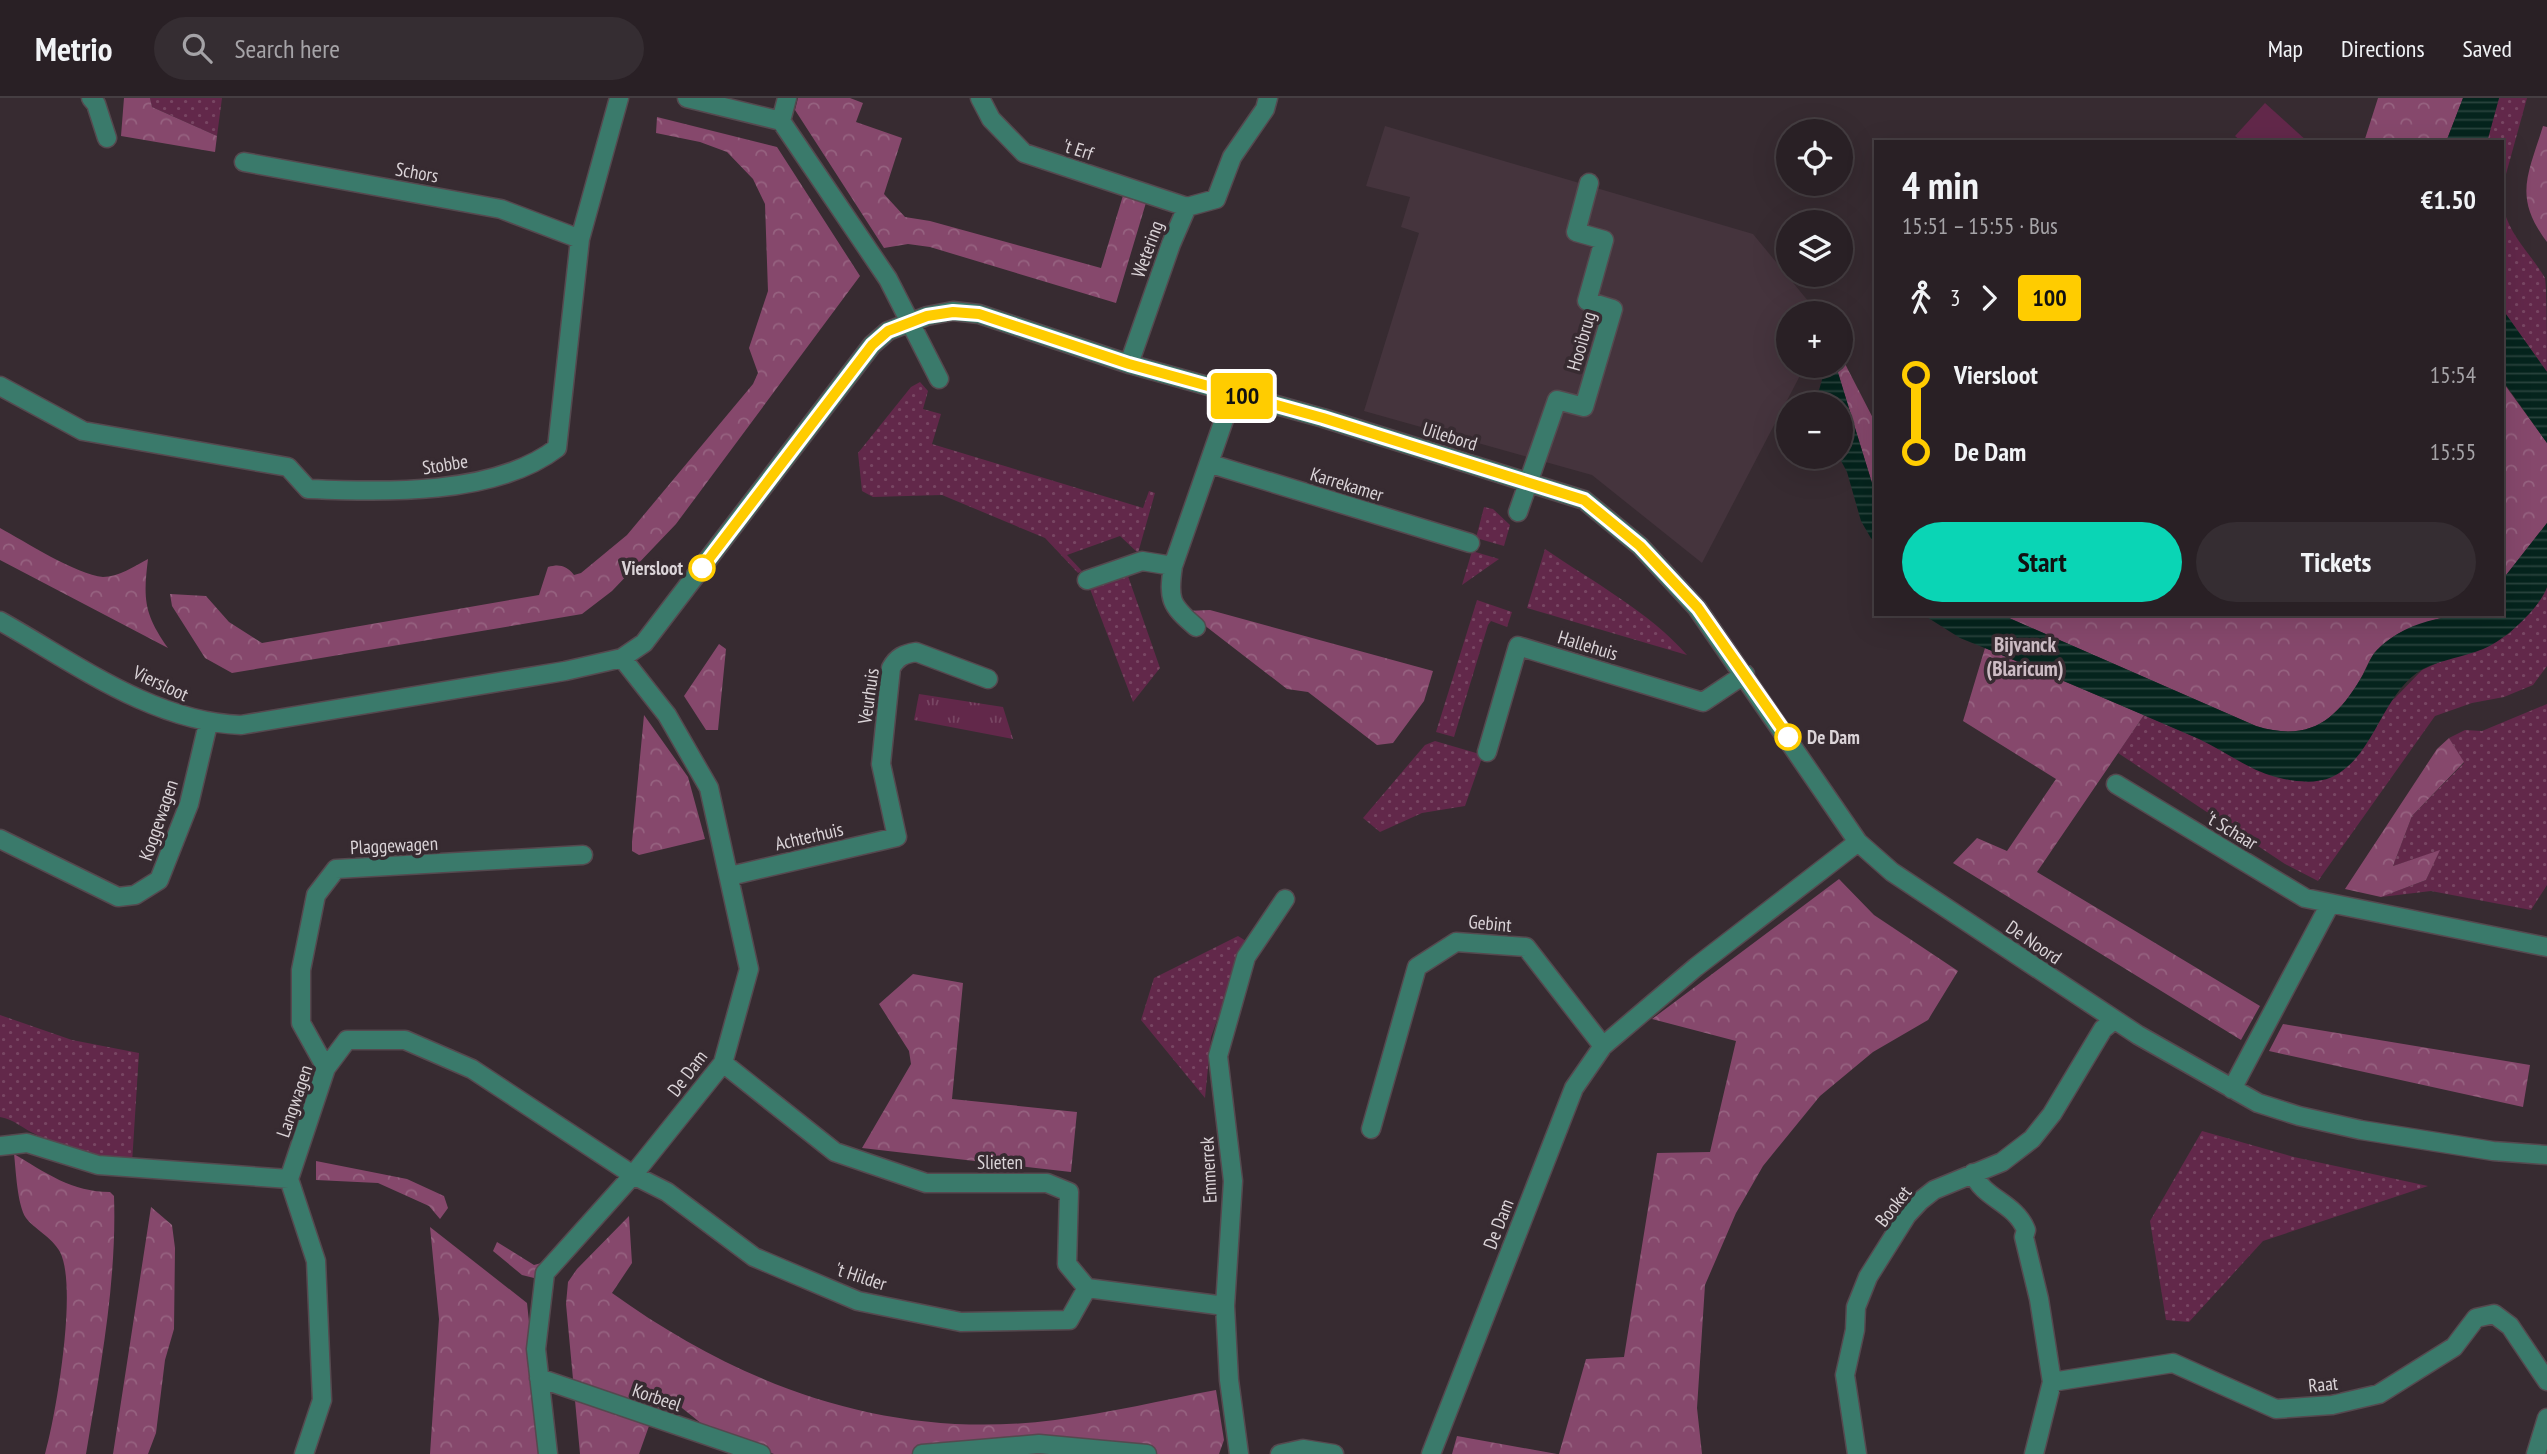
<!DOCTYPE html>
<meta charset="utf-8">
<style>
:root{--surface:#292025;--page:#352d32;--text:#f1f3f6;--muted:#a5a3a7;--line:#453e42;--accent:#0ad5b5}
body{margin:0;font-family:"PT Sans Narrow",sans-serif;background:var(--page);color:var(--text);height:100vh;display:flex;flex-direction:column;font-size:26px;white-space:nowrap}
*{box-sizing:border-box;margin:0}
p{font-size:23px;color:var(--muted)}
.icon{flex:none;width:38px;height:38px;fill:none;stroke:currentColor;stroke-width:2;stroke-linecap:round;stroke-linejoin:round}
.map{position:relative;flex:1;overflow:hidden}
.sheet{position:absolute;left:1874px;top:42px;width:630px;height:476px;display:flex;flex-direction:column;background:var(--surface);border-radius:0px;box-shadow:0 7px 28px #0002,0 0 0 2px var(--line)}
.sheet>*{flex:none}
.badge{padding:0 14px;border-radius:5px;font-size:24px;line-height:46px}
.fabs{position:absolute;left:1776px;top:21px;display:grid;gap:14px}
.fabs a{display:grid;place-items:center;width:77px;height:77px;border-radius:50%;background:var(--surface);box-shadow:0 7px 28px #0002,0 0 0 2px var(--line);font-size:35px}
.map>.badge{position:absolute;translate:-50% -50%;box-shadow:0 0 0 4px #fff}
.legs{display:flex;align-items:center;gap:10px;height:77px;padding:0 28px;font-size:23px}
.legs p{margin-inline-start:auto}
.overview{display:flex;align-items:center;justify-content:space-between;height:119px;padding:0 28px}
h1{font-size:38px;font-weight:600;line-height:52px}
.button{display:flex;gap:14px;margin-top:auto;padding:14px 28px}
.button a{flex:1;height:80px;border-radius:42px;background:var(--accent);color:#111;font-size:28px;font-weight:600;line-height:80px;text-align:center}
.button a+a{background:var(--page);color:var(--text)}
ul{padding:0 28px;list-style:none}
li{display:flex;align-items:center;gap:24px;height:77px;font-size:26px}
li i{display:grid;place-items:center;width:10px;height:100%;margin:0 9px;background:currentColor}
li i::after{content:'';width:18px;height:18px;margin:-9px;border:5px solid;border-radius:50%;background:var(--surface)}
li p{margin-inline-start:auto}
li:first-child i{background:linear-gradient(#0000 50%,currentColor 0)}
li:last-child i{background:linear-gradient(currentColor 50%,#0000 0)}
header{display:flex;align-items:center;gap:42px;box-sizing:border-box;height:98px;padding:0 35px;background:var(--surface);border-bottom:2px solid var(--line)}
header strong{font-size:33px}
nav{display:flex;gap:38px;margin-inline-start:auto;font-size:24px}
.search{width:490px;height:63px;background:var(--page);display:flex;align-items:center;gap:18px;box-sizing:border-box;padding:0 24px;border-radius:38px;color:var(--muted);font-size:26px}
.map>svg:first-child{display:block}
</style>
<header>
<strong>Metrio</strong>
<div class="search"><svg class="icon" aria-label="search" viewBox="0 0 24 24"><circle cx="10" cy="10" r="6"/><path d="M15 15l6 6"/></svg>Search here</div>
<nav><a>Map</a><a>Directions</a><a>Saved</a></nav>
</header>
<div class="map">
<svg width="2547" height="1356" viewBox="0 0 2547 1356">
<defs>
<pattern id="grass-dots" width="8" height="8" patternUnits="userSpaceOnUse" patternTransform="scale(1.75)"><rect width="8" height="8" fill="#62284a"/><path d="M2 2h.1M6 6h.1" fill="none" stroke="#784663" stroke-width="1.8" stroke-linecap="round"/></pattern>
<pattern id="forest-crowns" width="20" height="18" patternUnits="userSpaceOnUse" patternTransform="scale(1.75)"><rect width="20" height="18" fill="#86486c"/><path d="M2 6a3 3 0 1 1 6 0M12 15a3 3 0 1 1 6 0" fill="none" stroke="#966280"/></pattern>
<pattern id="park-tufts" width="24" height="20" patternUnits="userSpaceOnUse" patternTransform="scale(1.75)"><rect width="24" height="20" fill="#62284a"/><path d="M3 7l-1-3M5 7V3M7 7l1-3M15 17l-1-3M17 17v-4M19 17l1-3" fill="none" stroke="#784663"/></pattern>
<pattern id="water-rules" width="6" height="5" patternUnits="userSpaceOnUse" patternTransform="scale(1.75)"><rect width="6" height="5" fill="#05241d"/><path d="M0 2.5h6" fill="none" stroke="#29433d"/></pattern>
</defs>
<rect width="100%" height="100%" fill="#372b31"/>
<path fill="#45343d" d="M1385 28 1753 136 1818 215H1788V268H1805L1702 465 1592 377 1364 313 1419 135 1401 129 1410 99 1366 88Z"/>
<path fill="url(#grass-dots)" d="M150 0H222L217 38 152 9Z
M2499 0H2527L2503 87 2502 44H2487Z
M2502 104C2508 137 2529 153 2545 180 2547 190 2547 257 2547 274L2503 212Z
M920 284 928 293 923 311 941 316 932 346 1143 410 1149 393 1155 395 1138 455 1120 438 1067 457 1082 473 1078 475 1045 440 942 397 873 399 862 393 858 355 911 289Z
M1484 409 1493 411 1510 427 1504 448 1476 440Z
M1545 451C1590 482 1651 515 1687 557L1527 510Z
M1472 453 1499 461 1462 487Z
M1128 478 1160 570 1133 604 1090 491Z
M2547 489V568L2533 587 2504 599 2472 605 2435 618 2318 783 2285 766 2118 655 2144 617C2169 628 2195 638 2220 651 2245 664 2266 679 2295 681L2395 600 2422 572 2453 558 2483 551 2510 535Z
M1477 502 1512 514 1507 529 1491 523 1488 527 1454 639 1436 634Z
M2547 606V787L2531 812 2431 793 2381 799 2426 782 2439 753 2393 768 2412 718 2464 665 2449 640 2465 632 2482 633Z
M1435 643 1483 657 1465 708 1422 715 1380 734 1363 720 1425 647Z
M1238 838 1246 843 1211 939 1205 1000 1141 922 1154 880Z
M0 917 72 942 139 955 132 1065C108 1065 56 1047 35 1036 22 1030 15 1022 0 1019Z
M2202 1033 2294 1059 2428 1088 2263 1143 2189 1224 2166 1222 2150 1123Z"/>
<path fill="url(#forest-crowns)" d="M124 0H150L152 9 217 38 215 54 121 38Z
M798 0H850L863 5 856 24 902 40 884 96 905 119 930 123 1101 170 1125 91 1148 98 1116 205 930 149 908 146 884 150 795 12Z
M2378 0H2463L2446 44H2364Z
M657 19 777 49 860 178 676 426 612 493 582 516 232 575 205 560 172 508 170 496 206 498 229 524 262 545 539 497 548 469C559 466 566 467 574 477L581 475 627 437 753 286 758 275 749 250 768 193 765 106 753 81 727 54 700 44 656 35Z
M2543 28 2547 29V144C2513 99 2528 77 2543 28Z
M1841 258 1876 326V398L1837 272 1836 268H1841Z
M2502 283 2547 345V425L2503 481Z
M0 430C24 443 77 477 103 479 118 479 135 468 148 461 143 501 144 516 168 550L0 462Z
M1210 512 1433 573 1424 603 1393 645 1377 647 1308 594 1287 591 1186 513Z
M2000 516H2454C2426 525 2398 530 2377 552 2370 559 2366 571 2361 580 2335 624 2308 644 2256 628Z
M719 546 726 551 718 632H706L684 598Z
M1985 550 2144 617 2037 774 2260 908 2241 942 1953 765 1977 740 2007 753 2056 681 1963 623Z
M644 617 688 679 705 741 639 757 632 753V744Z
M2449 640 2464 664 2412 718 2393 768 2440 752 2426 782 2381 799 2345 791 2437 651Z
M1839 781 1874 817 1958 873 1928 922 1873 954 1820 998 1763 1068 1736 1115 1705 1187 1697 1310 1702 1356H1559L1586 1261 1624 1259 1657 1055 1710 1054 1736 943 1652 921Z
M913 876 963 885 952 1001 1077 1014 1071 1074 862 1050 911 966 909 953 879 906Z
M2283 926 2530 967 2523 1009 2269 953Z
M14 1056C46 1075 72 1094 110 1094L114 1098C117 1184 100 1272 86 1356H45C56 1317 78 1189 60 1154 52 1139 33 1130 26 1120 17 1106 16 1072 14 1056Z
M316 1063 407 1081 444 1098 448 1110 440 1121 429 1108 378 1085 316 1082Z
M151 1109 172 1127 175 1150 174 1231 165 1262 156 1335 148 1356H113Z
M629 1118 632 1165 612 1195C744 1290 891 1343 1055 1322 1109 1315 1163 1302 1216 1292L1224 1342 1219 1356H774L712 1334 677 1306 649 1328 639 1356H580L566 1206 568 1184 577 1171Z
M430 1129 527 1205 543 1356H430L439 1221Z
M497 1144 534 1167 549 1163 538 1181 522 1177 493 1153Z
M1457 1338 1557 1356H1452Z"/>
<path fill="url(#park-tufts)" d="M919 596 1003 609 1013 641 914 622Z"/>
<path fill="#62284a" d="M2265 5 2308 44H2242L2235 38Z"/>
<path fill="url(#water-rules)" d="M2463 0H2499L2487 44H2446Z
M2503 212 2547 274V345L2503 283Z
M1826 268H1836L1876 398V449L1861 423 1847 374 1839 359 1841 306H1815Z
M2547 425C2547 441 2547 475 2547 489 2540 510 2504 543 2483 551 2464 559 2443 561 2423 571 2381 595 2376 658 2332 679 2316 686 2296 684 2280 680 2251 674 2225 653 2199 641 2119 607 2040 572 1960 540L1922 516H2000L2256 628C2308 644 2335 624 2361 580 2367 571 2370 559 2377 552 2411 518 2458 516 2502 516L2503 481Z"/>
<g fill="none" stroke-linecap="round" stroke-linejoin="round">
<defs>
<path id="minor" d="M91 0 96 6 107 40
M687 0 781 23 888 181 939 281
M980 0 991 21 1024 55 1187 109
M781 23 787 0
M244 64 501 111 580 141
M1129 266 1171 146 1187 109 1216 101 1232 59 1265 11 1268 0
M0 288 83 333 288 369 308 391C384 394 494 398 557 350L580 141 619 0
M1211 366 1470 445
M1518 414 1557 302 1584 309 1613 211 1587 203 1604 142 1576 134 1589 85
M1087 482 1142 463 1173 468
M0 523C75 565 153 624 241 627L565 573 622 560 644 545 872 247 888 233 927 218 953 213 979 216 1129 266 1323 320 1584 402 1640 448 1697 510 1858 744 1892 774 2138 937 2258 1005 2299 1018 2361 1032 2493 1053 2547 1057
M1196 529C1170 507 1168 501 1173 468L1233 296
M1487 654 1518 548 1703 604 1745 576
M2116 686 2305 800 2547 849
M0 741 118 799 135 797 159 782 189 706 208 626
M730 778 897 739 881 666 891 570C897 559 904 556 916 554L988 581
M723 965 835 1054 926 1085H1047L1069 1094 1067 1166 1087 1190 1225 1208
M326 970 301 925V872L316 797 336 771 583 757
M2232 991 2330 806
M1371 1031 1417 869 1456 844 1526 849 1603 948
M0 1048 27 1045 98 1067 289 1081
M1973 1075C1983 1101 2015 1104 2026 1132L2024 1139 2039 1201 2052 1284 2034 1356
M539 1280 761 1356
M2052 1284 2173 1265 2276 1311 2332 1307 2379 1296 2454 1249 2476 1220 2494 1216 2510 1228 2547 1283
M304 1356 322 1302 316 1163 289 1081 326 970 347 942H405L472 971 633 1077 667 1094 754 1159 858 1203 961 1224 1069 1222 1087 1190
M548 1356 536 1251 545 1175 633 1077 723 965 749 871 709 690 667 617 622 560
M922 1356 1039 1346 1147 1356
M1239 1356 1229 1282 1225 1208 1233 1083 1218 958 1246 859 1285 801
M1280 1356 1303 1351 1334 1356
M1431 1356 1574 990 1603 948 1696 869 1858 744
M1857 1356 1845 1277 1855 1232 1856 1209 1868 1179 1907 1117 1920 1103 1934 1092 2002 1064 2032 1041 2052 1016 2103 931 2114 922
M2536 1356 2547 1320"/>
</defs>
<use href="#minor" stroke="#55494f" stroke-width="21"/>
<use href="#minor" stroke="#3a7a6b" stroke-width="18"/>
</g>
<g fill="none" stroke-linecap="round" stroke-linejoin="round">
<defs>
<path id="line-1" d="M702 470 872 247 888 233 927 218 953 214 979 216 1129 266 1323 320 1584 402 1640 448 1698 510 1788 639"/>
</defs>
<use href="#line-1" stroke="#fff" stroke-width="16"/>
<use href="#line-1" stroke="#fc0" stroke-width="10"/>
</g>
<g fill="#fff" stroke="#fc0" stroke-width="3.5">
<circle cx="702" cy="470" r="12"/>
<circle cx="1788" cy="639" r="12"/>
</g>
<g text-anchor="middle" stroke-width="7" stroke-linejoin="round" paint-order="stroke">
<g font-size="19" fill="#dbd4d8" stroke="#372b31">
<text transform="translate(1078 51) rotate(18)" y="7">'t Erf</text>
<text transform="translate(417 74) rotate(10)" y="7">Schors</text>
<text transform="translate(1147 151) rotate(-70)" y="7">Wetering</text>
<text transform="translate(1581 243) rotate(-74)" y="7">Hooibrug</text>
<text transform="translate(1450 338) rotate(17)" y="7">Uilebord</text>
<text transform="translate(445 366) rotate(-9)" y="7">Stobbe</text>
<text transform="translate(1347 386) rotate(17)" y="7">Karrekamer</text>
<text transform="translate(1588 547) rotate(17)" y="7">Hallehuis</text>
<text transform="translate(161 585) rotate(25)" y="7">Viersloot</text>
<text transform="translate(868 598) rotate(-82)" y="7">Veurhuis</text>
<text transform="translate(158 722) rotate(-71)" y="7">Koggewagen</text>
<text transform="translate(2232 732) rotate(31)" y="7">'t Schaar</text>
<text transform="translate(809 738) rotate(-13)" y="7">Achterhuis</text>
<text transform="translate(394 747) rotate(-3)" y="7">Plaggewagen</text>
<text transform="translate(1490 825) rotate(5)" y="7">Gebint</text>
<text transform="translate(2034 844) rotate(34)" y="7">De Noord</text>
<text transform="translate(687 975) rotate(-53)" y="7">De Dam</text>
<text transform="translate(294 1003) rotate(-71)" y="7">Langwagen</text>
<text x="1000" y="1071">Slieten</text>
<text transform="translate(1208 1072) rotate(-93)" y="7">Emmerrek</text>
<text transform="translate(1893 1108) rotate(-52)" y="7">Booket</text>
<text transform="translate(1498 1126) rotate(-69)" y="7">De Dam</text>
<text transform="translate(861 1178) rotate(18)" y="7">'t Hilder</text>
<text transform="translate(2323 1286) rotate(-6)" y="7">Raat</text>
<text transform="translate(657 1299) rotate(19)" y="7">Korbeel</text>
</g>
<g font-size="19" font-weight="bold" fill="#dbd4d8" stroke="#372b31" text-anchor="end">
<text x="683" y="477">Viersloot</text>
<text x="1807" y="646" text-anchor="start">De Dam</text>
</g>
<g font-size="21" font-weight="bold" fill="#cdbdc5" stroke="#372b31">
<text x="2025" y="554">Bijvanck<tspan x="2025" dy="24">(Blaricum)</tspan></text>
</g>
</g>
</svg>
<div class="fabs">
<a><svg class="icon" aria-label="locate" viewBox="0 0 24 24"><circle cx="12" cy="12" r="6"/><path d="M12 2v4M12 18v4M2 12h4M18 12h4"/></svg></a>
<a><svg class="icon" aria-label="layers" viewBox="0 0 24 24"><path d="M12 4l9 5-9 5-9-5zM3 14l9 5 9-5"/></svg></a>
<a>+</a>
<a>−</a>
</div>
<b class="badge" style="left:1242px;top:298px;background:#fc0;color:#111">100</b>
<section class="sheet">
<div class="overview"><div><h1>4 min</h1><p>15:51 – 15:55 · Bus</p></div><b>€1.50</b></div>
<div class="legs"><svg class="icon" aria-label="walk" viewBox="0 0 24 24"><circle cx="13" cy="4" r="2"/><path d="M13 8l-2 6 4 7M11 14l-3 7M7 12l3-4h3l4 4"/></svg>3<svg class="icon" aria-label="forward" viewBox="0 0 24 24"><path d="M9 5l7 7-7 7"/></svg><b class="badge" style="background:#fc0;color:#111">100</b></div>
<ul>
<li><i style="color:#fc0"></i><b>Viersloot</b><p>15:54</p></li>
<li><i style="color:#fc0"></i><b>De Dam</b><p>15:55</p></li>
</ul>
<div class="button"><a>Start</a><a>Tickets</a></div>
</section>
</div>
